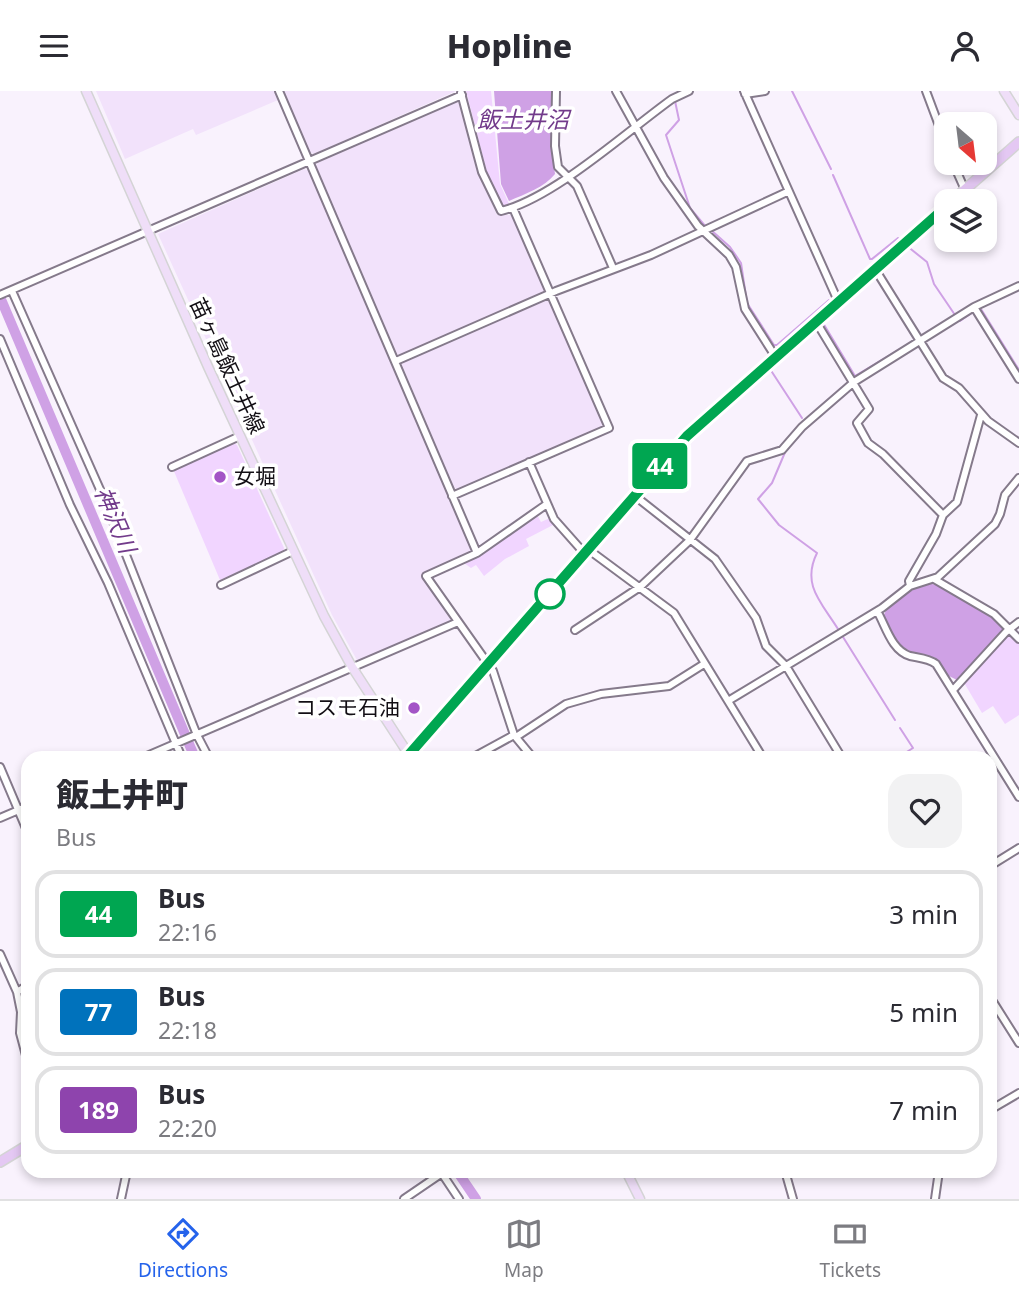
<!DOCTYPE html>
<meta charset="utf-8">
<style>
:root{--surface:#fff;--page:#f2f2f3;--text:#2b2b33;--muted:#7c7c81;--line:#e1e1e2;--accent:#2563eb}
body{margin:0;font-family:"Noto Sans","Noto Sans JP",sans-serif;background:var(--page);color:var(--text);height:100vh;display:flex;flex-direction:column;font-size:26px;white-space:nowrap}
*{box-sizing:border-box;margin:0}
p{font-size:23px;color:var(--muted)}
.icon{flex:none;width:38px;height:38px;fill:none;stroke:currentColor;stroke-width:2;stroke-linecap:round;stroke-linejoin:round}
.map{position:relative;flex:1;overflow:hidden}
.panel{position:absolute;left:21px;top:660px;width:976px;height:427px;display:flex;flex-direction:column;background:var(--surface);border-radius:21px;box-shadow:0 4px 10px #0003}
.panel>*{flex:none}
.badge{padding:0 14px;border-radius:5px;font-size:24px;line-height:46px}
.needle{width:46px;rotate:152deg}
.controls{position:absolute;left:934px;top:21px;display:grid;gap:14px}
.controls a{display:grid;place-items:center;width:63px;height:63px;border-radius:14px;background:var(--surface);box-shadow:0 4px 10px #0003;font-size:35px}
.map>.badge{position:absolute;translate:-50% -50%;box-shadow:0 0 0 4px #fff}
.round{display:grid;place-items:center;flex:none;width:74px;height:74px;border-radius:21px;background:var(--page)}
.summary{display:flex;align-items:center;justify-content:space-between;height:119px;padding:0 35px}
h1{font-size:33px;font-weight:800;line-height:52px}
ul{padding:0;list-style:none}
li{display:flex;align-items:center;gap:21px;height:88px;margin:0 14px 10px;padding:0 21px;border:4px solid var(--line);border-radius:21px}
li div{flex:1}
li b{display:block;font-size:26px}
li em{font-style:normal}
li .badge{min-width:77px;font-weight:700;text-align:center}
header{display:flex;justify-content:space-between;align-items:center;height:91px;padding:0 35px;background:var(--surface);font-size:32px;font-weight:800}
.dock{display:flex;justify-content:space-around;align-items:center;height:98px;border-top:2px solid var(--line);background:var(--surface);font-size:19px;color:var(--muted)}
.dock a{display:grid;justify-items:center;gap:4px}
.dock .selected{color:var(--accent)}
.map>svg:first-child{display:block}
</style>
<header><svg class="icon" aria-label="menu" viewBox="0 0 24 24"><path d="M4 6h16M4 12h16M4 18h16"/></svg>Hopline<svg class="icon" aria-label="person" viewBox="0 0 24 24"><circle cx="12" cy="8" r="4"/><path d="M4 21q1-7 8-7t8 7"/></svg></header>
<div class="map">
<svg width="1019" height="1108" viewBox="0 0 1019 1108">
<rect width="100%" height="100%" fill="#f9f2fd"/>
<path fill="#f2e2fb" d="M96 0H274L278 9 196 44 193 38 125 68Z
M282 0H456L314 63 309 61Z
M457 11 461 14 480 86 497 124H514L545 199 544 203 401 264 397 263 316 76 317 72Z
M304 78 310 80 472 459 422 484 452 531 358 571 332 524 158 143Z
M546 208 551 211 603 333 601 337 458 399 453 396 402 274 403 271Z"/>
<path fill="#f1d5ff" d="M466 0H491L500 93 510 115 502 116 487 82Z
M233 352 237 354 284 457 283 461 220 489 173 378Z
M536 422 541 431 550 427 553 434 526 448 529 455 505 468 484 485 476 474 471 477 464 472 480 464Z
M1010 542 1019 550V624L1005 633 993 615 982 622 963 590Z"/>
<path fill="#cfa1e5" d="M494 0H553L551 50 555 83C545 96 525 103 509 110L501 93Z
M929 492C956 499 985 519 1004 538L957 589 947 584 936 567C900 559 901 558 883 526 890 508 912 497 929 492Z"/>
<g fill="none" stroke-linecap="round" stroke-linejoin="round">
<path stroke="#cfa1e5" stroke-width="2" d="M792 0 831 78
M675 10 679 29 666 44 690 117 706 136
M833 84 870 168H872L898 147 901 149
M711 139 730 156 741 172 747 212 774 254H777L829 209 830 210
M907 155 927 171 934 193 955 224
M836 218 838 220 823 232 855 285 915 249
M978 218H981L1019 279
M957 228 960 230 973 221
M800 251 770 278 802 327
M786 359 772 392 758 408 779 434 817 462C801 494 822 512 838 538
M843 546 895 629
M897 667 913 657 900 637
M940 1095 943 1080"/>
<path stroke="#cfa1e5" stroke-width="10" d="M0 206 195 667
M457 1080 476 1108"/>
<defs>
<path id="minor" d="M279 0 477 462 426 485 493 580 514 644 533 667
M556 0 555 55 558 76 577 95 613 177
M616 0 664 87 698 135 729 164 736 176 745 218 775 265
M744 0 838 210
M926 0 947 56
M461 2 482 81 501 120C554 107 626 41 672 8L689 0
M745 3 765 0
M953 72 965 99
M875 178 943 287 959 297 988 330 1019 352
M12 200 102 403 197 644 209 667
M0 204 462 4
M974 216 1019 288
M815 229 869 318 857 332 868 352 883 363 943 424
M0 248 70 414 108 492 182 667
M396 270 556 200 651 164 787 101
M529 371 554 428 585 463
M172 376 240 345
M452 405 609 337 513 117
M635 405 715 468 756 527 766 555 786 575 842 667
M589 459 674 522 763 667
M477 462 547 413
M934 488 994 523 1019 548
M221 494 293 460
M910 495 909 490 936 443 943 424 957 411 981 324
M877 520C886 535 891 559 910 565 919 567 928 567 936 573L1019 706
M575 539 640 496 690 449 747 370 782 359 802 336 854 291 974 216 1019 195
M953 599 1006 541 1019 531
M728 610 882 517 910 495 938 486 995 433 1000 423 1005 404 1019 387
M516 646 566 613 601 603 669 595 704 573
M142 667 458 531
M472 667 514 644
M0 676 28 742
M0 727 28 715
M990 775 1019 757
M0 863 17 901 21 921 20 942 28 972
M17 901 28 894
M990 906 1019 952
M990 1019 1019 1002
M785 1080 793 1108
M441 1081 459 1108
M121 1108 127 1080
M404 1108 445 1080
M935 1108 939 1080"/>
<path id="major" d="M86 0 209 278 324 525 352 576 411 667
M1004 0 1019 24
M626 1080 640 1108"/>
<path id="highway" d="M952 110 1019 51
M406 667 687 345 947 115
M0 1071 28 1054"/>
</defs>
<use href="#minor" stroke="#857a8b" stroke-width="10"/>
<use href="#major" stroke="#d4d4d5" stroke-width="11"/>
<use href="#highway" stroke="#d4d4d5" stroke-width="12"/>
<use href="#minor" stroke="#fff" stroke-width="6"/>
<use href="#major" stroke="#efdef8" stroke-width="8"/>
<use href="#highway" stroke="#e4c8f3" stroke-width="9"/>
</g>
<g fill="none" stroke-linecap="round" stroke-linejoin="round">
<defs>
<path id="line" d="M406 667 687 345 947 115"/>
</defs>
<use href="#line" stroke="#fff" stroke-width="16"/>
<use href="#line" stroke="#00a651" stroke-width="10"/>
</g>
<g fill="#a355c6" stroke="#fff" stroke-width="2.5">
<circle cx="220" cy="386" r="7"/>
<circle cx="414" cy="617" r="7"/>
</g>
<circle fill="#fff" stroke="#00a651" stroke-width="3.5" cx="550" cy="503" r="14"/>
<g text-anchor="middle" stroke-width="7" stroke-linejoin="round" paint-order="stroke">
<g font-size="21" fill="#120e14" stroke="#fff">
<text transform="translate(227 275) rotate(65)" y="7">苗ヶ島飯土井線</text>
</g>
<g font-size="21" fill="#120e14" stroke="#fff" text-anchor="start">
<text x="234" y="393">女堀</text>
<text x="400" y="624" text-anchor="end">コスモ石油</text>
</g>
<g font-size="23" font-style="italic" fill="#723b8b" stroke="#fff">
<text x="523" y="37">飯土井沼</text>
<text transform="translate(115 429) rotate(67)" y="8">神沢川</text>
</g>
</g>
</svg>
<div class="controls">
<a><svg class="needle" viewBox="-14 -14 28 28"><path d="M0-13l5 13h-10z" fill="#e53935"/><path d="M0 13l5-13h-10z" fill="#7c7c81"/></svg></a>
<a><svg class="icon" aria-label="layers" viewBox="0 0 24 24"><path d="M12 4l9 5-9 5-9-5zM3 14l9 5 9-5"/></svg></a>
</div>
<b class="badge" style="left:660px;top:375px;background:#00a651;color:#fff">44</b>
<section class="panel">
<div class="summary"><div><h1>飯土井町</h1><p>Bus</p></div><a class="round"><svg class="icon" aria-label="heart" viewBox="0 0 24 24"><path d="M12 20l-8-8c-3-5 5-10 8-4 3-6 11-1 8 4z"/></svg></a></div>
<ul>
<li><span class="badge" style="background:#00a651;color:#fff">44</span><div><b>Bus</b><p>22:16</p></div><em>3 min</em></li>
<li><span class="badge" style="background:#0072bc;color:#fff">77</span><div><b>Bus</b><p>22:18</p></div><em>5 min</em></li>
<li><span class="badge" style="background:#8e44ad;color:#fff">189</span><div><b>Bus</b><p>22:20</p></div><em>7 min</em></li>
</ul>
</section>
</div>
<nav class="dock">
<a class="selected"><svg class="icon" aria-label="directions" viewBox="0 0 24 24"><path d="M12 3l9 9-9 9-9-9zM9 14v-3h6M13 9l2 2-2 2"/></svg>Directions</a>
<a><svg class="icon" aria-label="map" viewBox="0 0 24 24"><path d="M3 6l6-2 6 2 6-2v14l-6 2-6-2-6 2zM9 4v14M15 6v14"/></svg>Map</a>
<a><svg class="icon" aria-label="tickets" viewBox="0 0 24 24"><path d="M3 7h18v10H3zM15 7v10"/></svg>Tickets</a>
</nav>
